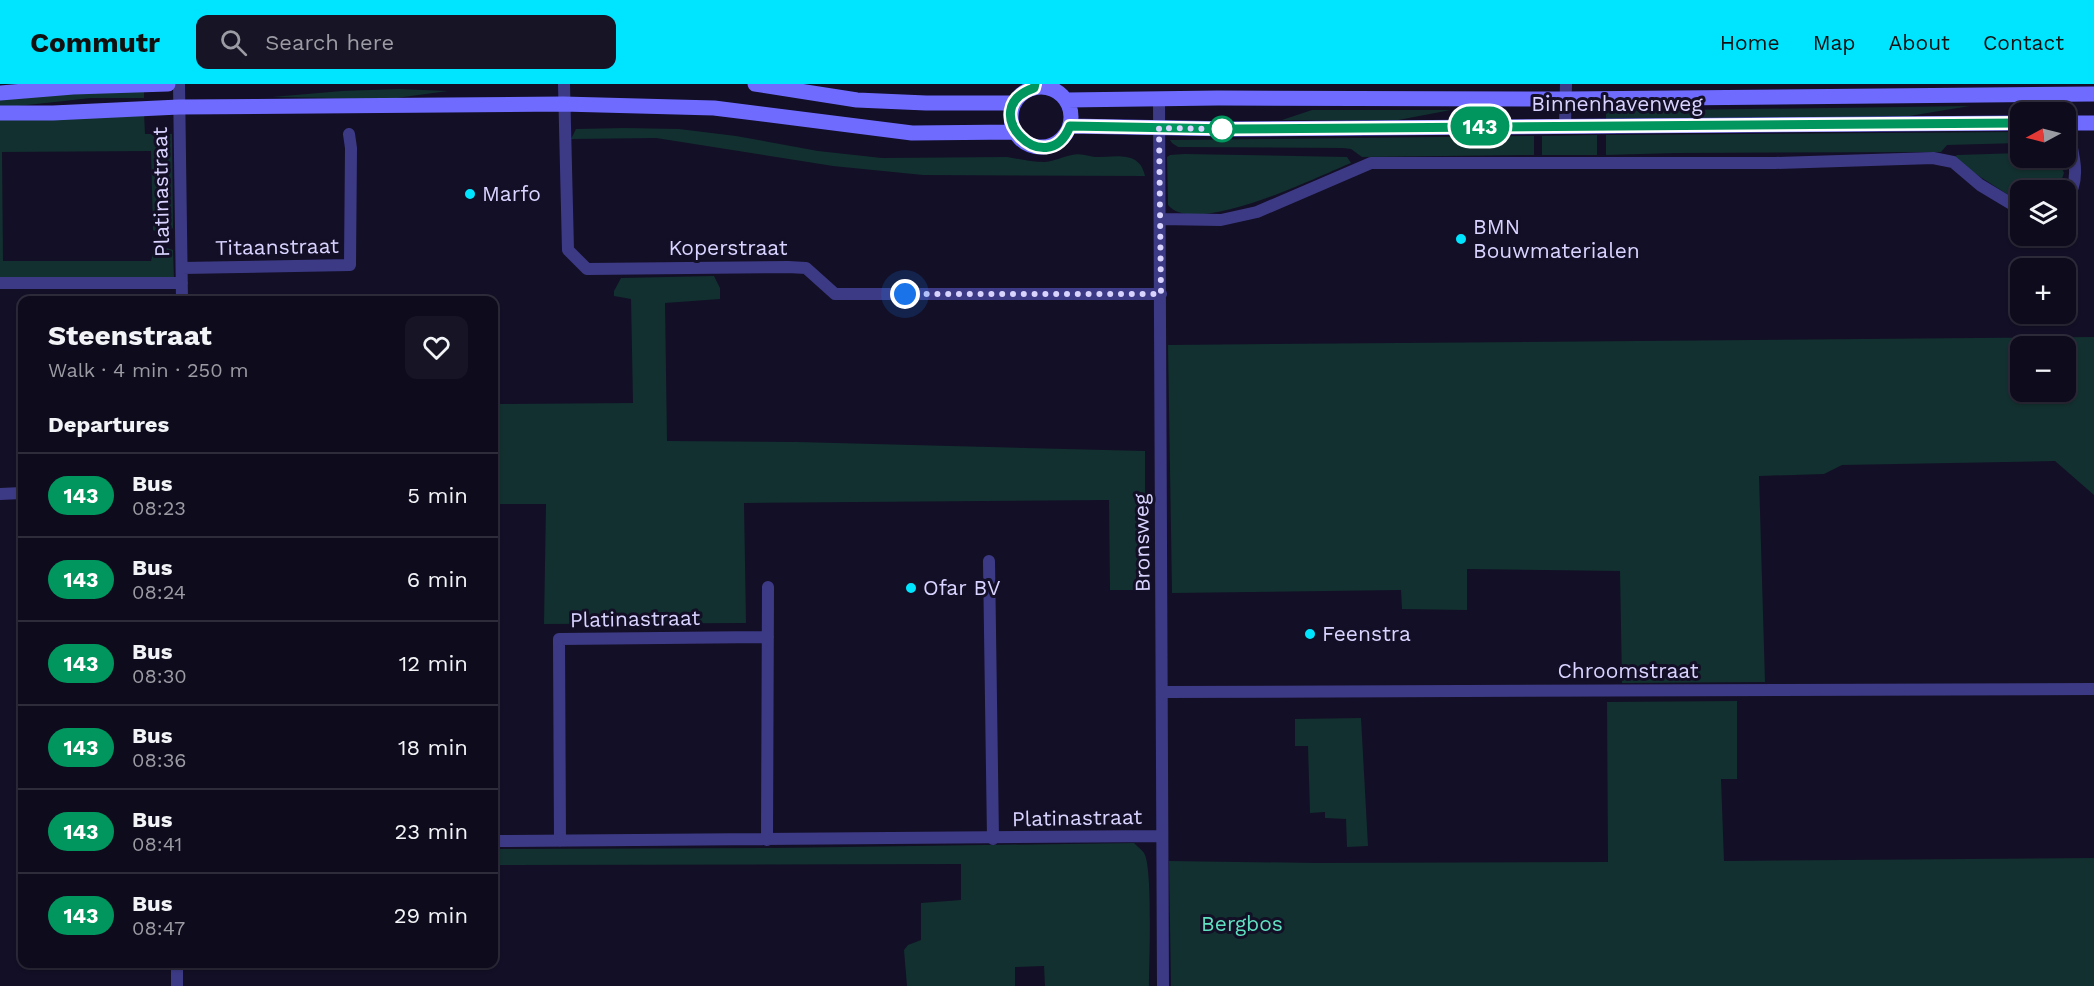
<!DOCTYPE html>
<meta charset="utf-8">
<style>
:root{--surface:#0e0b1c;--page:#171425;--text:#f1f3f6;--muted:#9b9ba3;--line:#2e2b3b;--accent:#00e5ff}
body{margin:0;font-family:"Work Sans",sans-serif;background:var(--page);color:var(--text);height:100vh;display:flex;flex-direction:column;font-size:22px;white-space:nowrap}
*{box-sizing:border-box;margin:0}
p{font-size:20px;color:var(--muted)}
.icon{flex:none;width:33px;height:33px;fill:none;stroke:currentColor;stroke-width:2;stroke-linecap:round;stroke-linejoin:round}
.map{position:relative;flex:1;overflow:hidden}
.sheet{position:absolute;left:18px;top:212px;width:480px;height:672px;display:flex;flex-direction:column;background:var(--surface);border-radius:12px;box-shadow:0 2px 4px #0004,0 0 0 2px var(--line)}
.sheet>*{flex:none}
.badge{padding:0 12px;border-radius:20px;font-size:21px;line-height:39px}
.needle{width:39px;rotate:263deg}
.fabs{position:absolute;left:2010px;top:18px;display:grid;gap:12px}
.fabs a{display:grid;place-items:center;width:66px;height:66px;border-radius:12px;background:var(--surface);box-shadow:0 2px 4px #0004,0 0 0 2px var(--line);font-size:30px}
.you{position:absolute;width:30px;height:30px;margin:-15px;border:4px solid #fff;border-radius:50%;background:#1a73e8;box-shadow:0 0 0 9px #1a73e833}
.map>.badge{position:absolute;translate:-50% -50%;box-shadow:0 0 0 3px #fff}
h2{padding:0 30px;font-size:22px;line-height:54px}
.round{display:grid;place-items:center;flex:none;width:63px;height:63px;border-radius:12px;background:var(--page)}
.head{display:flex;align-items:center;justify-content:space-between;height:102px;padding:0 30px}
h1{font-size:28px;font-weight:700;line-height:45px}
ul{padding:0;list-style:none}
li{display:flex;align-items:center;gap:18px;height:84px;padding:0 30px;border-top:2px solid var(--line)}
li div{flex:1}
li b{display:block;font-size:22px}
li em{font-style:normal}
li .badge{min-width:66px;font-weight:700;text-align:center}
header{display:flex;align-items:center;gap:36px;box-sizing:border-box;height:84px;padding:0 30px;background:var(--accent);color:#111}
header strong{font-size:28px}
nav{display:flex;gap:33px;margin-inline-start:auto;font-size:21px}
.search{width:420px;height:54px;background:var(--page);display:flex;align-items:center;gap:15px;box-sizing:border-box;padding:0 21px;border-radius:12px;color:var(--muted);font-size:22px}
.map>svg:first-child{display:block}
</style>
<header>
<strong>Commutr</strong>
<div class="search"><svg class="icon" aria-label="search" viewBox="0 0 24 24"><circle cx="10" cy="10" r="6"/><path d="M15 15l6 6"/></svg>Search here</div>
<nav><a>Home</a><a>Map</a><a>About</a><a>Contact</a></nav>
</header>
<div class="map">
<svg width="2094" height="902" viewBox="0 0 2094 902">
<rect width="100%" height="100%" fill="#130f26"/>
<path fill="#12302f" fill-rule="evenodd" d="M144 5V14H91L0 24V13Z
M398 5 448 7 389 15 272 13 342 7Z
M1970 22 1891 35 1606 37V27Z
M1312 26H1451L1393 37 1282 36Z
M144 29 145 50H172L173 144 161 150 153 146 151 67 2 68 3 177H151L154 165 167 164 173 166 174 194H0V35Z
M624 44 679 45 736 52 818 67 882 74 1007 73C1020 75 1032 78 1045 78 1055 77 1062 73 1072 71 1078 69 1088 72 1095 73 1115 73 1140 66 1145 92L923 91 833 82 656 54 571 55 576 45Z
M2020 48V59L1947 61 1941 68 1676 69 1606 71V51Z
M1597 51V71H1542V52Z
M1534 52V71L1362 73 1351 65 1343 64 1178 63 1172 59 1170 56Z
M2020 69V74H2058L2064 89 2058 106H2020V118L2018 117 1952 75 1957 71Z
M1184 70 1347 73 1351 79C1319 92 1194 154 1168 121L1167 73 1170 71Z
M714 192 720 204V215L665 219 667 357 797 358 1145 367V506H1110L1109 416 744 419 746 539 544 540 546 420H494V320L633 319 631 215 614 212V207L621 194Z
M2094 253V411L2055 377 1842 381 1824 390 1759 392 1765 598 1622 599 1620 487 1467 485V526L1402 525 1401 506 1172 509 1168 261ZM2020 262H2066V308H2020Z
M1737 617V695H1721L1724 777 2094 774V902H1171L1169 777 1316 779 1608 778 1607 618Z
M1361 634 1368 762 1347 763 1346 735 1325 734V728L1310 729 1308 662H1295V635Z
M1134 759C1137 762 1142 766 1144 769 1153 783 1149 880 1149 902H1045L1044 882 1015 883V902H907L904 866 908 861 921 856V819L961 816V780L494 781V765L774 764Z"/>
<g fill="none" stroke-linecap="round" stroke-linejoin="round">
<path stroke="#3d3a85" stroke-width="12" d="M179 0 182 216
M564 0 568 166 587 185 788 183 806 184 835 210H1161
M1159 15 1163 902
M2066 29C2067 60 2086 88 2066 117
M1565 41 1566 0
M1160 135 1221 136 1257 128 1371 79H1775L1933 74 1953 78 1980 101 2020 125
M182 184 350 181 351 64 349 50
M0 199H182
M0 410 22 409
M989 477 993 755
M1162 608 2094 605
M767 756 768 503
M494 757 1162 752
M560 757 559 555 768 553
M177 902V879"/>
<path stroke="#3d3a85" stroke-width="15" d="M1051 0 1054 5
M1034 4 1035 0"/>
<path stroke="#6f6bff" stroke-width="15" d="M755 0 857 16 926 19H1014
M1011 33a30 30 0 1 1 60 0a30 30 0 1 1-60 0Z
M0 9 73 3 168 0
M1067 16 1218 14 1567 15 2094 10
M0 29H53L179 23 563 20 714 24 912 49 1015 48
M2066 39H2094
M1070 42 1232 45 2020 39"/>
</g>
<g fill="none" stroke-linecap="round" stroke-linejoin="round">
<defs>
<path id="line" d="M1035 0 1034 4C973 25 1047 100 1070 42L1232 45 2020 39"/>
</defs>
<use href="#line" stroke="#fff" stroke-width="14"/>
<use href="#line" stroke="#00965e" stroke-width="9"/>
<path stroke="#d9d4ff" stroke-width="6" stroke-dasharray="0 10.8" d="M905 210H1161L1159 44 1222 45"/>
</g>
<circle fill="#fff" stroke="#00965e" stroke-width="3" cx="1222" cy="45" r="12"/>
<g fill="#00e5ff" stroke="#130f26" stroke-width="2">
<circle cx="470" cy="110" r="6"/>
<circle cx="1461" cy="155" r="6"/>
<circle cx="911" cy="504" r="6"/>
<circle cx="1310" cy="550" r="6"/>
</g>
<g text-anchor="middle" stroke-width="6" stroke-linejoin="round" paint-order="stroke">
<g font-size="21" fill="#d9d4ff" stroke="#130f26">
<text x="1617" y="27">Binnenhavenweg</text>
<text transform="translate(161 108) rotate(-91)" y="7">Platinastraat</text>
<text transform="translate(277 163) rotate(-1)" y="7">Titaanstraat</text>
<text x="728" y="171">Koperstraat</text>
<text transform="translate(1142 459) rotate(-91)" y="7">Bronsweg</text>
<text transform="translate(635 535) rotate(-1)" y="7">Platinastraat</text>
<text x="1628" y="594">Chroomstraat</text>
<text transform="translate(1077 734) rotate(-1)" y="7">Platinastraat</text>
</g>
<g font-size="21" fill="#d9d4ff" stroke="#130f26" text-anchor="start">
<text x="482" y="117">Marfo</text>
<text x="1473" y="150">BMN<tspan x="1473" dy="24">Bouwmaterialen</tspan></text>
<text x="923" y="511">Ofar BV</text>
<text x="1322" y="557">Feenstra</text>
</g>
<g font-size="21" fill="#5fe0c0" stroke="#130f26">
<text x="1242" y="847">Bergbos</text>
</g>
</g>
</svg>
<div class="fabs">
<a><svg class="needle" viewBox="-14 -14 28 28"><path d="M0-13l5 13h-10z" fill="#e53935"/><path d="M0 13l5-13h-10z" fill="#9b9ba3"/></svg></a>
<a><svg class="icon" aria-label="layers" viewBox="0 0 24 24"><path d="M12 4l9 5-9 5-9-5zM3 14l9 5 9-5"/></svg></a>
<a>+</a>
<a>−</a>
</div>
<div class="you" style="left:905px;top:210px"></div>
<b class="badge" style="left:1480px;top:42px;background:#00965e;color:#fff">143</b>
<section class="sheet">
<div class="head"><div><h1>Steenstraat</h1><p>Walk · 4 min · 250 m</p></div><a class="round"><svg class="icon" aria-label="heart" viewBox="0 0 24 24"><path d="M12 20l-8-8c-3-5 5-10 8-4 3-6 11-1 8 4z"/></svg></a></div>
<h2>Departures</h2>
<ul>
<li><span class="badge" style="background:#00965e;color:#fff">143</span><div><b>Bus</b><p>08:23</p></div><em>5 min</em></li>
<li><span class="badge" style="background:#00965e;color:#fff">143</span><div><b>Bus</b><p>08:24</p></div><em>6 min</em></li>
<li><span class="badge" style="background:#00965e;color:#fff">143</span><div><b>Bus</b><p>08:30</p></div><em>12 min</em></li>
<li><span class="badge" style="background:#00965e;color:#fff">143</span><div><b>Bus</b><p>08:36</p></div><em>18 min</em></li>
<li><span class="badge" style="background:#00965e;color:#fff">143</span><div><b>Bus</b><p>08:41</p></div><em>23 min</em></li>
<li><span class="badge" style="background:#00965e;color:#fff">143</span><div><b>Bus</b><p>08:47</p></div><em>29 min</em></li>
</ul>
</section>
</div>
